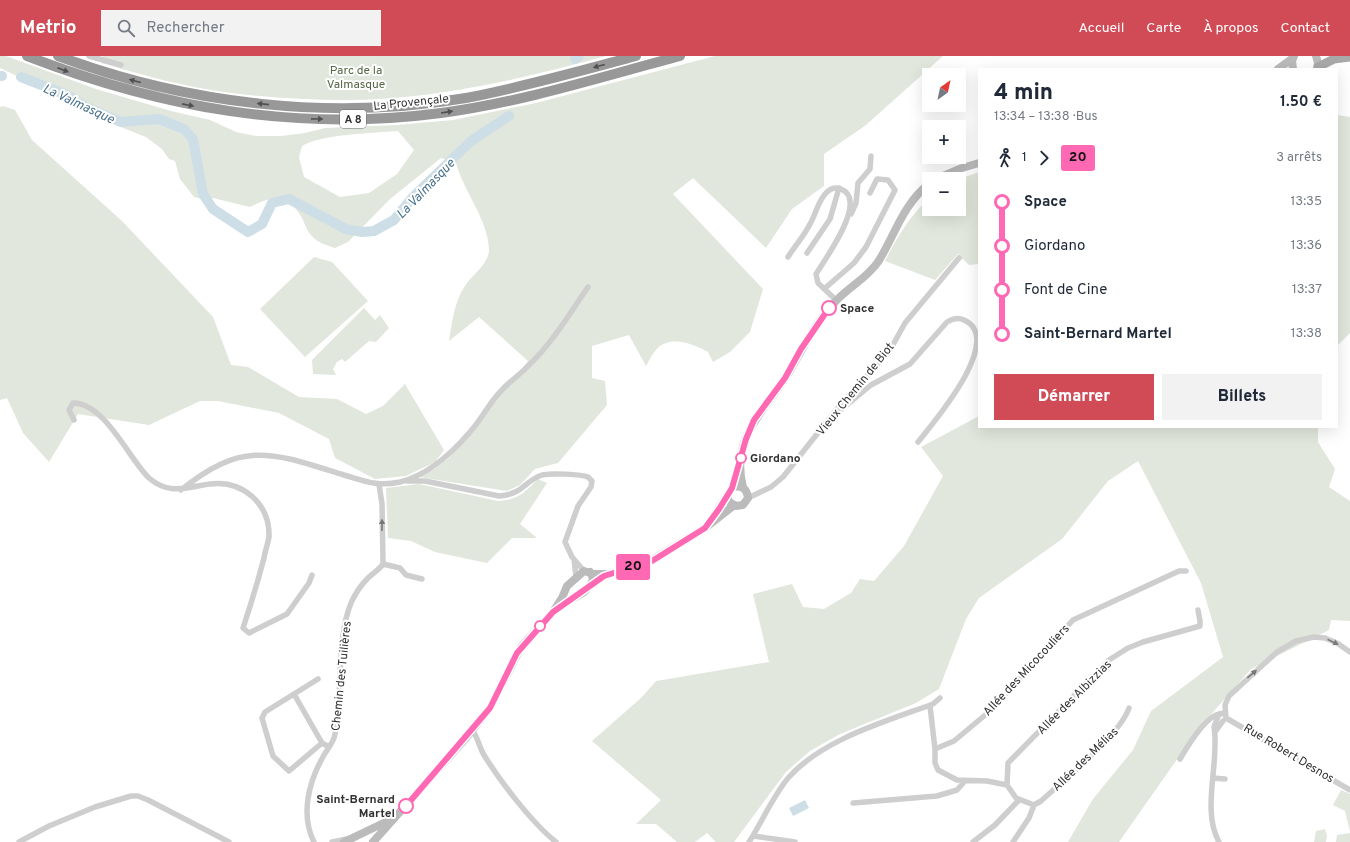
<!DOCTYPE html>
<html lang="fr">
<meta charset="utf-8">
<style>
:root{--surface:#fff;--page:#f2f2f3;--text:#1f2937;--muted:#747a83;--accent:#d14b57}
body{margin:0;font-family:Overpass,sans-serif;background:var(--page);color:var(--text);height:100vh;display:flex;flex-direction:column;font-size:15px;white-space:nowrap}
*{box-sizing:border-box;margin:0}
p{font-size:13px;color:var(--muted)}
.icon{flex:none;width:22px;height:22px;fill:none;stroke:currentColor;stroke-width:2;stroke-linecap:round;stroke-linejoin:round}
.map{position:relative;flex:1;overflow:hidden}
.details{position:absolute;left:978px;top:12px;width:360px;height:360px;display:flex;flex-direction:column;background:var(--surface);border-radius:0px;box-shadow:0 4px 16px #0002}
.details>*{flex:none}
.badge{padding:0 8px;border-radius:3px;font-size:14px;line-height:26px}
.needle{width:26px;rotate:33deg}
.tools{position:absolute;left:922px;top:12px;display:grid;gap:8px}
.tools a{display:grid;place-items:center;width:44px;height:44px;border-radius:0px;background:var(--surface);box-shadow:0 4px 16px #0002;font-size:20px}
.map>.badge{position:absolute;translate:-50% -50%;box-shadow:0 0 0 2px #fff}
.legs{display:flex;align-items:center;gap:6px;height:44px;padding:0 16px;font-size:13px}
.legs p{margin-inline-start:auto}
.overview{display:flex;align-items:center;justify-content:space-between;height:68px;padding:0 16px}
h1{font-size:22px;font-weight:800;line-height:30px}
.primary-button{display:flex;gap:8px;margin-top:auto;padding:8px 16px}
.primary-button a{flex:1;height:46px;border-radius:0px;background:var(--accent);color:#fff;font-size:16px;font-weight:800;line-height:46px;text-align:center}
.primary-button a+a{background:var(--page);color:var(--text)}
ul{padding:0 16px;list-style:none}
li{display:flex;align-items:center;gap:14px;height:44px;font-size:15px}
li i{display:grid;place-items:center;width:6px;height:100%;margin:0 5px;background:currentColor}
li i::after{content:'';width:10px;height:10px;margin:-5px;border:3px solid;border-radius:50%;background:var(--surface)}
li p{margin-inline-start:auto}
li:first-child i{background:linear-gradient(#0000 50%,currentColor 0)}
li:last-child i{background:linear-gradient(currentColor 50%,#0000 0)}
header{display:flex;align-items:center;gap:24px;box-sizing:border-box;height:56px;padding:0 20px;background:var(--accent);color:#fff}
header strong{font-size:19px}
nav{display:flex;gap:22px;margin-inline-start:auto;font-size:14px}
.search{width:280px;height:36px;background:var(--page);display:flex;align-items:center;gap:10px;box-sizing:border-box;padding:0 14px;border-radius:0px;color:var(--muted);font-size:15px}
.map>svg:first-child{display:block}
</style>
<header>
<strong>Metrio</strong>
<div class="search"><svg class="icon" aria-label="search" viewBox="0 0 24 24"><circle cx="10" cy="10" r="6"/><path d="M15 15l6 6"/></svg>Rechercher</div>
<nav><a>Accueil</a><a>Carte</a><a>À propos</a><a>Contact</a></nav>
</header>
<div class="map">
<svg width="1350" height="786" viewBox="0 0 1350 786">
<rect width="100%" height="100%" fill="#fff"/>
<path fill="#e1e7dc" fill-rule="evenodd" d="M0 0H6L96 33 171 55 210 64 236 76 256 80H281L305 77 325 72 397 69 453 64 536 47 715 0H943L866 69 824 98V130L792 153 766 192 693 122 673 138 763 233 750 276 730 296 713 306 708 296C694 288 669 278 656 294 652 298 649 305 646 310L629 279 592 290V322L605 325 607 349 558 407 535 413 520 429 507 435 419 421 436 412 450 401 528 305 479 261 449 285C452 267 454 246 465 230 472 218 490 208 489 192 487 162 464 136 456 107L441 102 390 143 348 186 335 192C327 189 317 187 311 179 307 175 305 168 302 162 288 137 273 139 250 151L213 142 202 143 194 141 180 123 175 105 169 103 162 93 146 81 98 62 65 43 0 12ZM398 75 414 94 397 118 369 137 340 141 304 121 299 101 302 90C321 78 375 77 398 75Z
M103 0H606C522 23 433 44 345 44 294 44 239 40 189 30 159 24 130 15 101 7Z
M3 50 15 54 32 84 122 165 213 261 231 309 248 311 299 341 337 343 366 358 383 350 405 328 444 394 435 406 406 420 375 423 335 402 329 383 279 357 218 345H200L149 369 78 358 49 406 23 377 7 342 0 344V51Z
M1337 59 1350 61V277L1337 290Z
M979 116V208L969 209 958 198 935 224 885 205C897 181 910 160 929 142V153H959V123Z
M314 201 332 206 368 245 305 301 260 253Z
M364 252 375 264 380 259 389 272 376 286 369 285 345 306 342 303 337 306 333 313 336 319 313 318 312 304Z
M979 360V371H1318V386L1335 413 1329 431 1350 445V565L1331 564 1329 574 1251 613 1199 672 1119 786H1068L1093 743 1133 694 1151 655 1223 601 1201 527 1138 405 1108 425 1062 483 979 542 966 563 939 633 916 647 840 678 810 695 786 716 734 786H716L707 777 695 786H677L656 768H636L661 744 592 685 641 642 656 625 769 606 753 538 792 528 803 551 824 553 851 537 860 523 874 525 904 490 943 420 921 391Z
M538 423 547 427 520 468 537 482H512L487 507 435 496 411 485 388 482 386 432 419 428 498 445C518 444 524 437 538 423Z
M1341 734 1350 738V776L1345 755 1333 749Z
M1325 773 1327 780 1326 786H1314L1316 775Z
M1350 777V786H1336L1337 779Z"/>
<path fill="#cddee7" d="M805 744 809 752 793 760 789 752Z"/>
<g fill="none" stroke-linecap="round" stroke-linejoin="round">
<path stroke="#cddee7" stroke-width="10" d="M575 3 579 0
M0 20H2
M21 21 69 40 84 50 121 66 159 63 184 73 193 83 203 138 213 153 248 176 262 168 272 147 289 143 346 173 362 176 374 175 394 164 413 141 471 85 509 60"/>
<path stroke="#cecece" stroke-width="5.5" d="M89 0 121 9
M851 158 856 147 858 127 870 113 871 100
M807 197 830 163 839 132
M788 201C795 190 804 180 810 168 816 158 818 144 827 136 831 132 836 131 841 133 869 144 825 203 816 218L818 227 836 244
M824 233 854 207 866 191 895 134 888 124 877 123 870 137
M842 353 871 329 910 308 947 266C952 263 958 261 964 264 1006 283 933 367 918 386
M74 364 69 354 73 347C105 347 129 403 149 422 170 440 187 431 210 428 242 424 270 447 269 481 268 487 265 495 264 502 258 525 251 548 243 572L249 577 287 558 309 527 312 519
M407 425H425L499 440C524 438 524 425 542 419 550 417 581 418 588 421L592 425 591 431 578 450 565 486 572 501 584 515
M181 434C244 383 273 397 344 419 365 425 377 431 400 426 428 419 452 397 470 376 482 363 489 347 501 335 510 325 521 318 530 308 553 286 570 257 588 231
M748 442 771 431 783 421 840 349 889 296 905 267 959 202
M574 503 576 521
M383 508 400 512 406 519 422 523
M294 638 318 623
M930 650 935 693V707L938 714 957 724 987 725 1007 729 1016 742 1034 749
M1226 662 1225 649 1229 640 1277 596 1296 585 1314 581 1325 582 1337 587 1350 596
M1226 662 1350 734
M472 674C478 681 479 691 484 699 500 725 532 767 556 786
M1215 676 1223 665
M322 687 289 715 273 700 262 662 265 656 294 638 322 687 329 691
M935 693 954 685 990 655 1073 564 1179 515H1186
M1180 703C1187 691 1205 661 1219 658
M1213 722 1225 723
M1007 729 1008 707 1109 604 1128 592 1143 586 1200 570V565L1198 554
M853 747 937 740 957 734 965 725
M1034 749 1041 745C1064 724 1120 679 1129 652
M753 780 795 786
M19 786 49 770 95 751 131 740H138L148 744 229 786
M314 786C300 758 309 725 324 699 328 692 334 686 335 678 343 638 336 583 351 547 355 538 361 529 368 522 373 517 380 513 383 508L382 448 379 428
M332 786 347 783
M749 786C762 766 774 738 789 721 823 683 887 665 933 648L940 642
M973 786 995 769 1019 744
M1013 786 1029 762 1034 749
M1219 786C1201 754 1220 706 1214 671L1219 658 1224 657"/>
<path stroke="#bbb" stroke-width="8" d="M1316 0 1318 7 1317 13
M1278 13 1293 2
M1293 13 1292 5 1294 0
M936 123 962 112 979 107
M743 431C730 381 765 355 788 318 803 293 815 266 836 245 849 231 867 222 878 206 895 179 903 148 929 128
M732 432 739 408
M711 464 732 432C740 428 747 432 748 442L743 449 736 450 729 446 727 440
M559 551C569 542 591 538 593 522L590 516
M344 786 392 763
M373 786 466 682 490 652 521 591 553 556 562 542 567 530 584 515 594 518H609L644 509 705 472 733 450"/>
<path stroke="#a9a9a9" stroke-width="9" d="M1318 11 1334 3 1350 1"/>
<path stroke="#989898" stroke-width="10" d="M27 0C162 52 296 76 441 57 523 46 601 21 680 0
M58 0C187 48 330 65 466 42 524 31 580 15 636 0"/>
</g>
<defs><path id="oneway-solid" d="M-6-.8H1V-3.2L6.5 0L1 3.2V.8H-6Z"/></defs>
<g fill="#505050">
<use href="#oneway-solid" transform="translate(599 10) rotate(165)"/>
<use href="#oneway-solid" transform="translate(63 14) rotate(21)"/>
<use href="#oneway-solid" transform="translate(135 25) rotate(-165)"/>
<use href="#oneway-solid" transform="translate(263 48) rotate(-174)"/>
<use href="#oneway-solid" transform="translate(188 49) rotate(11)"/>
<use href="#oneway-solid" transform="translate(447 56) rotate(-9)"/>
<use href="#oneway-solid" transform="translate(317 63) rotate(1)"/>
</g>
<g fill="#787878">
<use href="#oneway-solid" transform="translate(382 469) rotate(-90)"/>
<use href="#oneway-solid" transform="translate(1333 586) rotate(26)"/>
<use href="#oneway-solid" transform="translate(1252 618) rotate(-40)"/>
</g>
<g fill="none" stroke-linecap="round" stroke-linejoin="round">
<defs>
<path id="line-1" d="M406 750 490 652 517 597 553 556 604 520 652 505 705 472 719 453 732 432 746 383 754 364 785 322 801 293 829 252"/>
</defs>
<use href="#line-1" stroke="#fff" stroke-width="9"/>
<use href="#line-1" stroke="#ff69b4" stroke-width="6"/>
</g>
<g fill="#fff" stroke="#ff69b4" stroke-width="2">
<circle cx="829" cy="252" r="7"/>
<circle cx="741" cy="402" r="5"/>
<circle cx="540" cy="570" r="5"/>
<circle cx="406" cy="750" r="7"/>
</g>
<g text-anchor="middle" stroke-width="4" stroke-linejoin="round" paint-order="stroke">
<rect fill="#fff" stroke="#6f6f6f" stroke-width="1" x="340" y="54" width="26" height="18" rx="3"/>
<g font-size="11" font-weight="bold" fill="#313131">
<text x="353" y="67">A 8</text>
</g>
<g font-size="12" fill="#556843" stroke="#fff">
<text x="356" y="18">Parc de la<tspan x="356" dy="14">Valmasque</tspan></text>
</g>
<g font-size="12" fill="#313131" stroke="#fff">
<text transform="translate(411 46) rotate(-6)" y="4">La Provençale</text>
<text transform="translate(855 333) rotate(-51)" y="4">Vieux Chemin de Biot</text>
<text transform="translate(1026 614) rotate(-47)" y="4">Allée des Micocouliers</text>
<text transform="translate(341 620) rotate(-84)" y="4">Chemin des Tuilières</text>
<text transform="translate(1074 641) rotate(-45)" y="4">Allée des Albizzias</text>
<text transform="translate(1289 697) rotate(31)" y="4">Rue Robert Desnos</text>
<text transform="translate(1085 703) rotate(-44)" y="4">Allée des Mélias</text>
</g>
<g font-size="12" font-weight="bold" fill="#313131" stroke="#fff" text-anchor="start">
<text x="840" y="256">Space</text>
<text x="750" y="406">Giordano</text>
<text x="395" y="747" text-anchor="end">Saint-Bernard<tspan x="395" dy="14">Martel</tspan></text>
</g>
<g font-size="13" font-style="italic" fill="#48728b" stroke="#fff">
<text transform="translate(79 47) rotate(25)" y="5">La Valmasque</text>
<text transform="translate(425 132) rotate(-46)" y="5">La Valmasque</text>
</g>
</g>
</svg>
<div class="tools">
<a><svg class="needle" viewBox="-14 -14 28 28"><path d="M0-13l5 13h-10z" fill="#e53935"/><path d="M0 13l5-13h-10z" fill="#747a83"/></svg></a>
<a>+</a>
<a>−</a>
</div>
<b class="badge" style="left:633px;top:511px;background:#ff69b4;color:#111">20</b>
<section class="details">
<div class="overview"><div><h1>4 min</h1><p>13:34 – 13:38 · Bus</p></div><b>1.50 €</b></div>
<div class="legs"><svg class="icon" aria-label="walk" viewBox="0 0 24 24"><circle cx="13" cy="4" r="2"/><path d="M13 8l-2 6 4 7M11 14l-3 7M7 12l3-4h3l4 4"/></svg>1<svg class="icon" aria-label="forward" viewBox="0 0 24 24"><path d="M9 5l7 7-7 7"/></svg><b class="badge" style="background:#ff69b4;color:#111">20</b><p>3 arrêts</p></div>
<ul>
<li><i style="color:#ff69b4"></i><b>Space</b><p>13:35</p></li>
<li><i style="color:#ff69b4"></i><span>Giordano</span><p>13:36</p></li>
<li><i style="color:#ff69b4"></i><span>Font de Cine</span><p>13:37</p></li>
<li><i style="color:#ff69b4"></i><b>Saint-Bernard Martel</b><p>13:38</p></li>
</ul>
<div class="primary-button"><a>Démarrer</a><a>Billets</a></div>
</section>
</div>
